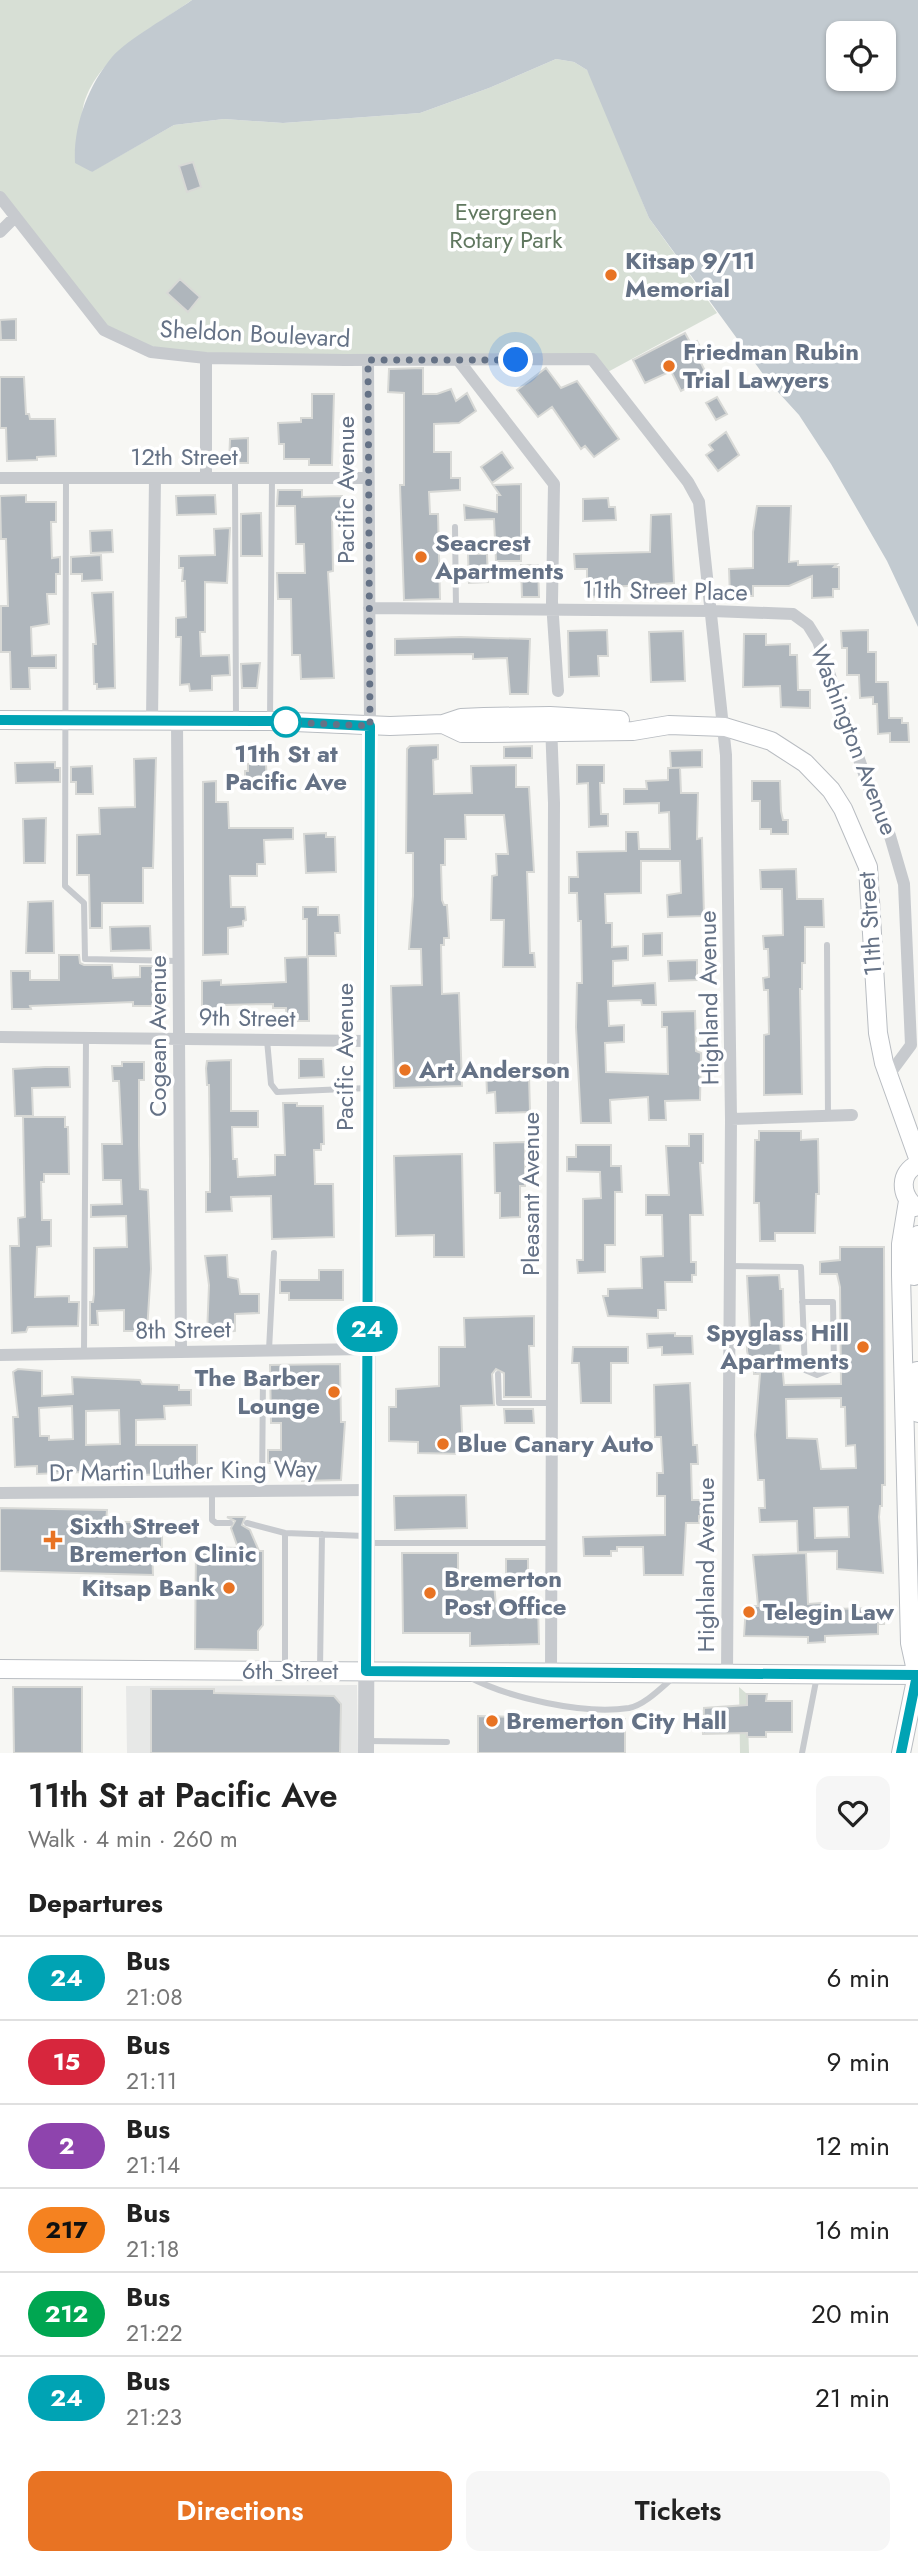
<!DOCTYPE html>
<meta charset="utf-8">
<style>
:root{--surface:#fff;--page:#f6f6f6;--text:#222;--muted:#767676;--line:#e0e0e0;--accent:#e87323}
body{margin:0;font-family:Jost,sans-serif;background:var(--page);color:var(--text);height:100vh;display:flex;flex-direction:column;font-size:26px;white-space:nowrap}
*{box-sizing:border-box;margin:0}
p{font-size:23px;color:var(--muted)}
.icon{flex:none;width:38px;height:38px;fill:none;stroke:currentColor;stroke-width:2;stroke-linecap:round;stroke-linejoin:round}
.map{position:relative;height:1753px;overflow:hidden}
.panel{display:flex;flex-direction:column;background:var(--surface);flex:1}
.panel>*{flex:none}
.badge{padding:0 14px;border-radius:23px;font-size:24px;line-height:46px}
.fabs{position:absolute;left:826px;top:21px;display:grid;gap:14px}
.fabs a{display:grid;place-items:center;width:70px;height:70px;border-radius:14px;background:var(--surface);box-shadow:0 2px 5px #0004;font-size:35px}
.you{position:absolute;width:35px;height:35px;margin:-18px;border:5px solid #fff;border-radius:50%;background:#1a73e8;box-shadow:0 0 0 10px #1a73e833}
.map>.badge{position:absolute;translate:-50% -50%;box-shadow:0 0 0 4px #fff}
h2{padding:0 28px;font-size:26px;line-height:63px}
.round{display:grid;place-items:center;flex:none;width:74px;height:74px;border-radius:14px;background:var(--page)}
.summary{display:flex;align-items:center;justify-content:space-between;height:119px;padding:0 28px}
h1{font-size:33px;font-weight:600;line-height:52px}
.action{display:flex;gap:14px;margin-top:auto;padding:14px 28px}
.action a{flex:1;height:80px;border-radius:14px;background:var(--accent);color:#fff;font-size:28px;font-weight:600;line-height:80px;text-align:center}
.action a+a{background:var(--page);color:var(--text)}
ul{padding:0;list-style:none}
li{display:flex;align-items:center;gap:21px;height:84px;padding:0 28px;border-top:2px solid var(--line)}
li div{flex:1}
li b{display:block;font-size:26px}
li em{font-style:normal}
li .badge{min-width:77px;font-weight:700;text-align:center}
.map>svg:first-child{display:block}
</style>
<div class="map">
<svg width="918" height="1753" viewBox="0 0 918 1753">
<rect width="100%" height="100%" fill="#f7f7f4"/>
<path fill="#e7e8e7" d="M357 1685 358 1753H127L126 1686Z"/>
<path fill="#d7dfd5" d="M0 0H192C154 27 94 58 83 108 80 122 89 156 91 172L174 125 224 119 283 123 420 113 489 88 556 59 574 62 587 70 597 88 649 218 717 313 604 374 592 359 206 358 118 339 0 197Z
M739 1687 747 1694 749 1753H740Z"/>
<path fill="#c2cad0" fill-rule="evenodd" d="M192 0H918V627L887 561 831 464 799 415 768 381 649 218 587 70 574 62 556 59 489 88 420 113 283 123 224 119 174 125 92 172 75 163C73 126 88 86 112 57 128 39 171 15 192 0ZM838 33H884V79H838Z"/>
<path fill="#afb6bc" stroke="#d8d9d6" stroke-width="2" fill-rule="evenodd" d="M193 162 201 187 187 192 179 166Z
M180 279 200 297 188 312 167 293Z
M16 319V340H1L0 320Z
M685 333 691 344 697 341 706 358 700 361 708 377 681 391 671 371 645 383 633 360Z
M423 368V394H437L451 389 456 401 467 393 476 411 459 423 434 424V452H451V478H460V490L429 492 430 514H438L440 599 404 600 400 485H404V393L388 392 389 369Z
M546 368 561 388 577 381 619 439 594 457 585 446 581 449 552 407 538 417 517 390Z
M0 377H24L26 414H29L30 419H55L56 456 37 457V460L7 461 6 428H0Z
M312 394H334L332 465H309V459H284V444H279L278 423 301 422V418H312Z
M717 397 727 414 716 420 706 403Z
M726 432 739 455 718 471 706 455 713 450 709 445Z
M248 438V463H229L230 439Z
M502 452 513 468 492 483 481 467Z
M521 484V561H496L494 519 465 520 464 505 497 512V495H500L493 485Z
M278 490H302V497L342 496 343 517H332L333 571 328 572 334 678 301 679 300 655H292L291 599H278L277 573H305L304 544H296L295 506H277Z
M26 495V502H56V522H51L52 558 60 557V574H56V594H47L49 624 31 627 32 656 56 655V668H29L30 689H11L10 652H1V606H8L6 539H1L0 496Z
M215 495 216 514 177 515 176 496Z
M608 498 609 507H615L616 520 583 521V499Z
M757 506H791L789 562 798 561V565L837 564 834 567H839V589H833V597L812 598V576L789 586H753V596H730L729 569 753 568V532Z
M261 513 262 556H241V514Z
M671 514 674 583 611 587 612 596 587 597V569H575L574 554 650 552 651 515Z
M230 528 227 583 205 582V632H200L201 656 229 655 230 675 212 676V690L190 691 189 684 180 685 181 637H176V618L186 617 185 581H182L183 568H179V556L215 555 214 529Z
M112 530 113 552 91 553 90 531Z
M468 554H487L488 582 469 583Z
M101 555 102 580 82 581V574H71V557Z
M521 565H538L539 597H522Z
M113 592 115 688 97 689V684H94L93 644H96L92 593Z
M607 630 608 656H598L599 676 569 677 568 631Z
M868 630V652H876V682H888L889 718H902V723H908L909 742H890V733L878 734 877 704H873V697L860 698 859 675H847V648H842L841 631Z
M683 631 685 681 651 682 649 632Z
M744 634H766V645L790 644V655H797L798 690H810V708L781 707 780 686 743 687Z
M460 637 530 639 528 694H510L507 658 473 659V654L395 655V639Z
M260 663 257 688H242L241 664Z
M438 745V759L433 760 434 794 472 793 471 766 516 765V787H529L534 872H527L530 953H534L535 967H503L504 920H491L492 876 497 875 496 854H508L504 815H465L466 839H445V865H441L442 900 444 905H447L449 938H444V945H441L442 994 459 993 462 1086 394 1088 391 986 422 985 421 949H409L413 896V853H406L407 749 410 746Z
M532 746V758H504V747Z
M702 750V767L671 768 670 751Z
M156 758 153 868H143V903H102V928H90L89 875H77V835L100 834 99 808 135 807 134 759Z
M55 762V768H60V782L16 783 15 763Z
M248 764H266L267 789 245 790V771H248Z
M577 765H604V783H600L601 814H608V826L589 827 588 783 577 784Z
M92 766 93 794H76V782H71V767Z
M668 768H680L681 793H698L697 839 702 838 704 916 668 917 667 895 681 893 680 861H641V893L605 894 606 923H612V947L628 946V960L613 961V986L655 983 656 1005H642L641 1000 608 1001 609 1026 624 1025V1042L605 1043 606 1072 668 1074 667 1027H662V1012L695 1011 696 1051 701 1053 700 1100 665 1101 666 1120H649L648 1097 610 1100 611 1123H581L576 1027 577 983H582L581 921H578L577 893H569V877H578L577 852 626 851V832H638L639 849H670L669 812 659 813V803L624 804V789H647L646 781 668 780Z
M216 781V802H228L229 828H293V839L264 840 265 864H257V876H230L231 907H245L246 920 243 921V926L228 928V954L203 955V782Z
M752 781H780L781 811 783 820H788V834H771V829H760V801H752Z
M46 818 45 863H24L23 819Z
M326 833V837H335L336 872 306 873 304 834Z
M796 869 797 899H823L824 927H805V963H802V989H800L802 1094 764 1095V1035L769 1034 768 990H764L763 978 769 977 768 949H764L763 936 783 935 782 889H761L760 870Z
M53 901 54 953H26L28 902Z
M303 907H318V915H339L340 933H335L336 956H307V919H303Z
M150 926 151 950 111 951 110 927Z
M662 933V955L643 956V934Z
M59 955H79L80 963 84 965H112L113 978 140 977V966H153V1006H133V1002L30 1006 31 1009H12L11 971H30V980H59Z
M308 957 309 1021H287L286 1008H273V1004L222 1005V1009H202V981L221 980V985L286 982 285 958Z
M697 960V980L669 981 668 961Z
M299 1059H323L324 1077 299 1078Z
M231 1060V1111H258V1127H232L233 1159H237L238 1177 275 1175V1155H285L283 1103H297V1106H323L324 1144H321V1150H314L315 1184H333L334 1237 272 1239 271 1196 231 1197 232 1211 206 1212V1192H210V1160L209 1085H207L206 1068 207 1061Z
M122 1062H144V1080H139V1145L140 1189 148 1190 151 1269 147 1331H124V1310L97 1311 98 1325H90V1302H93L94 1294V1248L127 1247 126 1216 91 1217V1205L122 1204 121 1180H103L102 1144H122L119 1081H113L112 1066H122Z
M45 1067H69L70 1087 32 1088 33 1116H15L13 1069Z
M493 1067H510V1073H525V1077L529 1076 530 1112 496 1113 495 1092 487 1093 486 1070H493Z
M23 1117H65V1127H68L69 1174H44V1182H41L42 1220H51V1246L37 1247 35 1297 69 1296V1302H79L78 1326 28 1327 26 1332 12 1333 10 1246H19L18 1218 25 1217Z
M759 1131H801V1140L818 1139 819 1194H816L815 1233H775V1241H760L759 1203H754L755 1140H759Z
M689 1134H703V1163H700L703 1215H690L691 1262H696V1275H692V1282H665L666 1310H658V1318L608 1316 603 1296H608V1289L642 1288 641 1257 663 1256 662 1215H646V1195H669L666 1146H689Z
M525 1142V1186H520V1217L500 1218V1193H495L494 1143Z
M576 1145H611V1166H621L622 1192H615V1245H605V1272L578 1273 577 1260H583V1199L601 1198 600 1172 567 1171V1157H576Z
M462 1154 464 1257H434V1235L396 1236 394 1156Z
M840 1247H884L885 1485H882V1506H880L879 1517 883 1573 837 1569V1551L798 1552 797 1521 760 1522 759 1508H765L764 1480H758L755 1435 760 1374H754V1364H750L747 1351V1332H750L747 1276 779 1275 780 1289H783L784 1331H779L784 1385 841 1384 840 1287 837 1274H820V1262L840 1260ZM841 1398V1407H845L846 1446 855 1445 856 1468 821 1469 817 1439 787 1438 786 1399ZM848 1507 849 1537 815 1538 814 1508Z
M227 1255 228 1277 238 1279 240 1294H259V1313L235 1314V1331L207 1335 209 1285 205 1256Z
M319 1270H343V1300H289V1293H280V1280H319Z
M534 1316V1346H529L531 1397H504V1373L496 1369 492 1374 494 1405 461 1406 463 1454 418 1453V1442L389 1441V1407H396V1389L439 1386V1347H465L464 1318Z
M675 1333V1336H692L693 1354 662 1355V1347L648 1348 647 1334Z
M573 1347H628V1363H611V1403H581L579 1363H572Z
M340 1364 341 1422H345L341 1480 302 1481V1463H268V1450H281V1423H271L270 1365Z
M18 1369 42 1371V1396L73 1394 72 1377 140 1380 142 1384 179 1385V1390H191V1405L164 1406 165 1419 136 1420V1445H197V1473L84 1477V1472L37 1474V1466L15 1467 13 1417H18L13 1372ZM72 1406 73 1439 49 1440V1436H40L39 1408ZM119 1410 120 1444 86 1445V1411Z
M690 1383 693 1445H697L698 1464H691L692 1500H703V1516H699V1523H686L683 1575H644L643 1547H617V1551H611V1556H584L583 1537 665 1535V1496H657V1473H663L661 1437H655L654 1385Z
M504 1409H533L534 1423H505Z
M466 1495 467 1528 395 1530 394 1496Z
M0 1508 107 1510 106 1522H162V1547H152L153 1575 0 1571Z
M227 1517H245L242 1525 250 1530 259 1551H263V1625L258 1631V1650L195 1649 196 1547 238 1548 231 1528 235 1521Z
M402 1553H458V1583H494L496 1606 538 1605 539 1644 470 1646V1633H403Z
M806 1553 808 1604 821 1603 825 1609 883 1608 884 1624H878V1634L825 1636V1642L808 1643V1637L744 1636 746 1606H758L753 1555Z
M506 1559H528V1576H506Z
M13 1687H82V1753H14Z
M151 1689H214V1693L334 1696 341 1704 340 1753H151Z
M747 1694H767L766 1701H792V1732H766V1737H747V1733L703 1734 704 1708 747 1705Z
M478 1716 625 1719V1753H478Z"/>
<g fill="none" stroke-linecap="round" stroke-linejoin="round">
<defs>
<path id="secondary" d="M0 720 270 721 390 726 443 724 461 718 484 717 550 716 620 720
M443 724 462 733H490L633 731 669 725 725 727 771 741 805 763 831 790 843 809 868 867 878 1033 884 1063 918 1158
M908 1201 901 1244V1275L910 1643 917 1675
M915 1207C900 1194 899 1173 918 1164
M914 1276 913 1257 918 1235
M917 1371 918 1413
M0 1669 917 1675
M901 1753 918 1670"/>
</defs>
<use href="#secondary" stroke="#b9bdc2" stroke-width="20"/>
<path stroke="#c7cace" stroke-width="6" d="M66 478 65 886 84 903 85 959 178 961
M235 478 236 719
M455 527 456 609
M270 721 272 478
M827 945 828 1116
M267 1040 271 1084 277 1092 368 1088
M729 1266 801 1267 805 1370 817 1375 834 1368 833 1302H802
M269 1350 274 1253
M84 1353 86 1038
M498 1374 499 1403H552
M262 1491 263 1375
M212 1492V1520L216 1523H230
M247 1523 285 1533 365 1536
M369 1543H552
M500 1582H550
M285 1667V1533
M320 1669 322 1534
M469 1677C509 1698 583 1715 629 1708 645 1705 662 1687 674 1677
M368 1741 447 1742
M802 1753 817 1676"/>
<path stroke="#c7cace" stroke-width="12" d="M0 197 104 330 151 352 206 358 345 360 592 359 688 482 699 502 726 755 731 1119 727 1674
M0 232 14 218
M206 358V478
M368 360 370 726
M459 361 554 484 552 602 558 691
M0 478H368
M369 608 712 611 793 614 808 625 818 641 868 785 890 836 904 884 911 1045 888 1076
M152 721 155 478
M177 721 181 1351
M551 724 554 803 551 1672
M0 1037 368 1041
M731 1119 852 1115
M0 1355 367 1349
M0 1493 367 1490"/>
<path stroke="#c7cace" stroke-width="16" d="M366 1753 370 726"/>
<use href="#secondary" stroke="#fff" stroke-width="18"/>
</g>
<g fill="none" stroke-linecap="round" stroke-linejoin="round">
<defs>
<path id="line" d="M0 720 270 721 370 726 366 1671 917 1675 901 1753"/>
</defs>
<use href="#line" stroke="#fff" stroke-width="16"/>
<use href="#line" stroke="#00a3b4" stroke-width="10"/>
<path stroke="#657286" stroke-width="7" stroke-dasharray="0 12.6" d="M286 722 370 726 368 360H516"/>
</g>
<g fill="#e87323" stroke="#fff" stroke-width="2.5">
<circle cx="611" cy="275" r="7"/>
<circle cx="669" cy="366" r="7"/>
<circle cx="421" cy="557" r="7"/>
<circle cx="405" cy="1070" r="7"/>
<circle cx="863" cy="1347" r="7"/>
<circle cx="334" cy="1392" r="7"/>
<circle cx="443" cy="1444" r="7"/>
<path d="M49.5 1529.5h7v7h7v7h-7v7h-7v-7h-7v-7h7z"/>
<circle cx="229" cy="1588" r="7"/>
<circle cx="430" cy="1593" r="7"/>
<circle cx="749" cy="1612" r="7"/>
<circle cx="492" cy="1721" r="7"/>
</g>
<circle fill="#fff" stroke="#00a3b4" stroke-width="3.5" cx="286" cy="722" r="14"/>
<g text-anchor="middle" stroke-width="7" stroke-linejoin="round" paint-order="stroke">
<g font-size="24" fill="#617860" stroke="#fff">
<text x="506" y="220">Evergreen<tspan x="506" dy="28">Rotary Park</tspan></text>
</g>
<g font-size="24" font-weight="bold" fill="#657286" stroke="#fff" text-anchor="start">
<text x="625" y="269">Kitsap 9/11<tspan x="625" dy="28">Memorial</tspan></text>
<text x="683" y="360">Friedman Rubin<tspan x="683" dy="28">Trial Lawyers</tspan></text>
<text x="435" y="551">Seacrest<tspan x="435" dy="28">Apartments</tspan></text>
<text x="419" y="1078">Art Anderson</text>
<text x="849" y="1341" text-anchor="end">Spyglass Hill<tspan x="849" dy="28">Apartments</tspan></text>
<text x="320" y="1386" text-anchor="end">The Barber<tspan x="320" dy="28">Lounge</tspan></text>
<text x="457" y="1452">Blue Canary Auto</text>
<text x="69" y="1534">Sixth Street<tspan x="69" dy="28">Bremerton Clinic</tspan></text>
<text x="444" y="1587">Bremerton<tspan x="444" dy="28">Post Office</tspan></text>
<text x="215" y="1596" text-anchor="end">Kitsap Bank</text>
<text x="763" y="1620">Telegin Law</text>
<text x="506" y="1729">Bremerton City Hall</text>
</g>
<g font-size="24" fill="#657286" stroke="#fff">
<text transform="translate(255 334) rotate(3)" y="8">Sheldon Boulevard</text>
<text x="184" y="465">12th Street</text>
<text transform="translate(346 490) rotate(-90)" y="8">Pacific Avenue</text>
<text transform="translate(665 591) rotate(1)" y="8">11th Street Place</text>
<text transform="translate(854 740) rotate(69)" y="8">Washington Avenue</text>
<text transform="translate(870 924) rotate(-94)" y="8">11th Street</text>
<text transform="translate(709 998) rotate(-91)" y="8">Highland Avenue</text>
<text transform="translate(247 1018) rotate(1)" y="8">9th Street</text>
<text transform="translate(158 1036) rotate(-90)" y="8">Cogean Avenue</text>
<text transform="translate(345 1057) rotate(-90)" y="8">Pacific Avenue</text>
<text transform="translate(531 1194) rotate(-90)" y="8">Pleasant Avenue</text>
<text transform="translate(183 1330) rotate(-1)" y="8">8th Street</text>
<text transform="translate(183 1471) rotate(-1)" y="8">Dr Martin Luther King Way</text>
<text transform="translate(706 1565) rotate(-90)" y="8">Highland Avenue</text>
<text x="290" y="1679">6th Street</text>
</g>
<g font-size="24" font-weight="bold" fill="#657286" stroke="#fff">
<text x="286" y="762">11th St at<tspan x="286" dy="28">Pacific Ave</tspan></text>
</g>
</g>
</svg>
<div class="fabs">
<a><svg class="icon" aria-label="locate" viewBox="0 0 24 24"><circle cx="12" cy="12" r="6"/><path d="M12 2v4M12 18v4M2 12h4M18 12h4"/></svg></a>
</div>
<div class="you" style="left:516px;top:360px"></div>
<b class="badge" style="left:367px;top:1329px;background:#00a3b4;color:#fff">24</b>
</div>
<section class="panel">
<div class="summary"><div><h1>11th St at Pacific Ave</h1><p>Walk · 4 min · 260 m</p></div><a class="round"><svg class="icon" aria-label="heart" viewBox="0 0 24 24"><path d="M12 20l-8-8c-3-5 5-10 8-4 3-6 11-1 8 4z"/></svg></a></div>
<h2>Departures</h2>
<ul>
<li><span class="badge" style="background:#00a3b4;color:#fff">24</span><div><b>Bus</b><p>21:08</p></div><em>6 min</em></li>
<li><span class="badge" style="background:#d7263d;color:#fff">15</span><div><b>Bus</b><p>21:11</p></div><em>9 min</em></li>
<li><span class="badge" style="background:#8e44ad;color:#fff">2</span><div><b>Bus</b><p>21:14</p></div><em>12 min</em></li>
<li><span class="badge" style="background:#f58220;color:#111">217</span><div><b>Bus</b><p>21:18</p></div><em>16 min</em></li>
<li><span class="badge" style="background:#00a651;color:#fff">212</span><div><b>Bus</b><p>21:22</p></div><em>20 min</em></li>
<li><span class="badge" style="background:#00a3b4;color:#fff">24</span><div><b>Bus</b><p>21:23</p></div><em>21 min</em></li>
</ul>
<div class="action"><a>Directions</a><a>Tickets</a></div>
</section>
